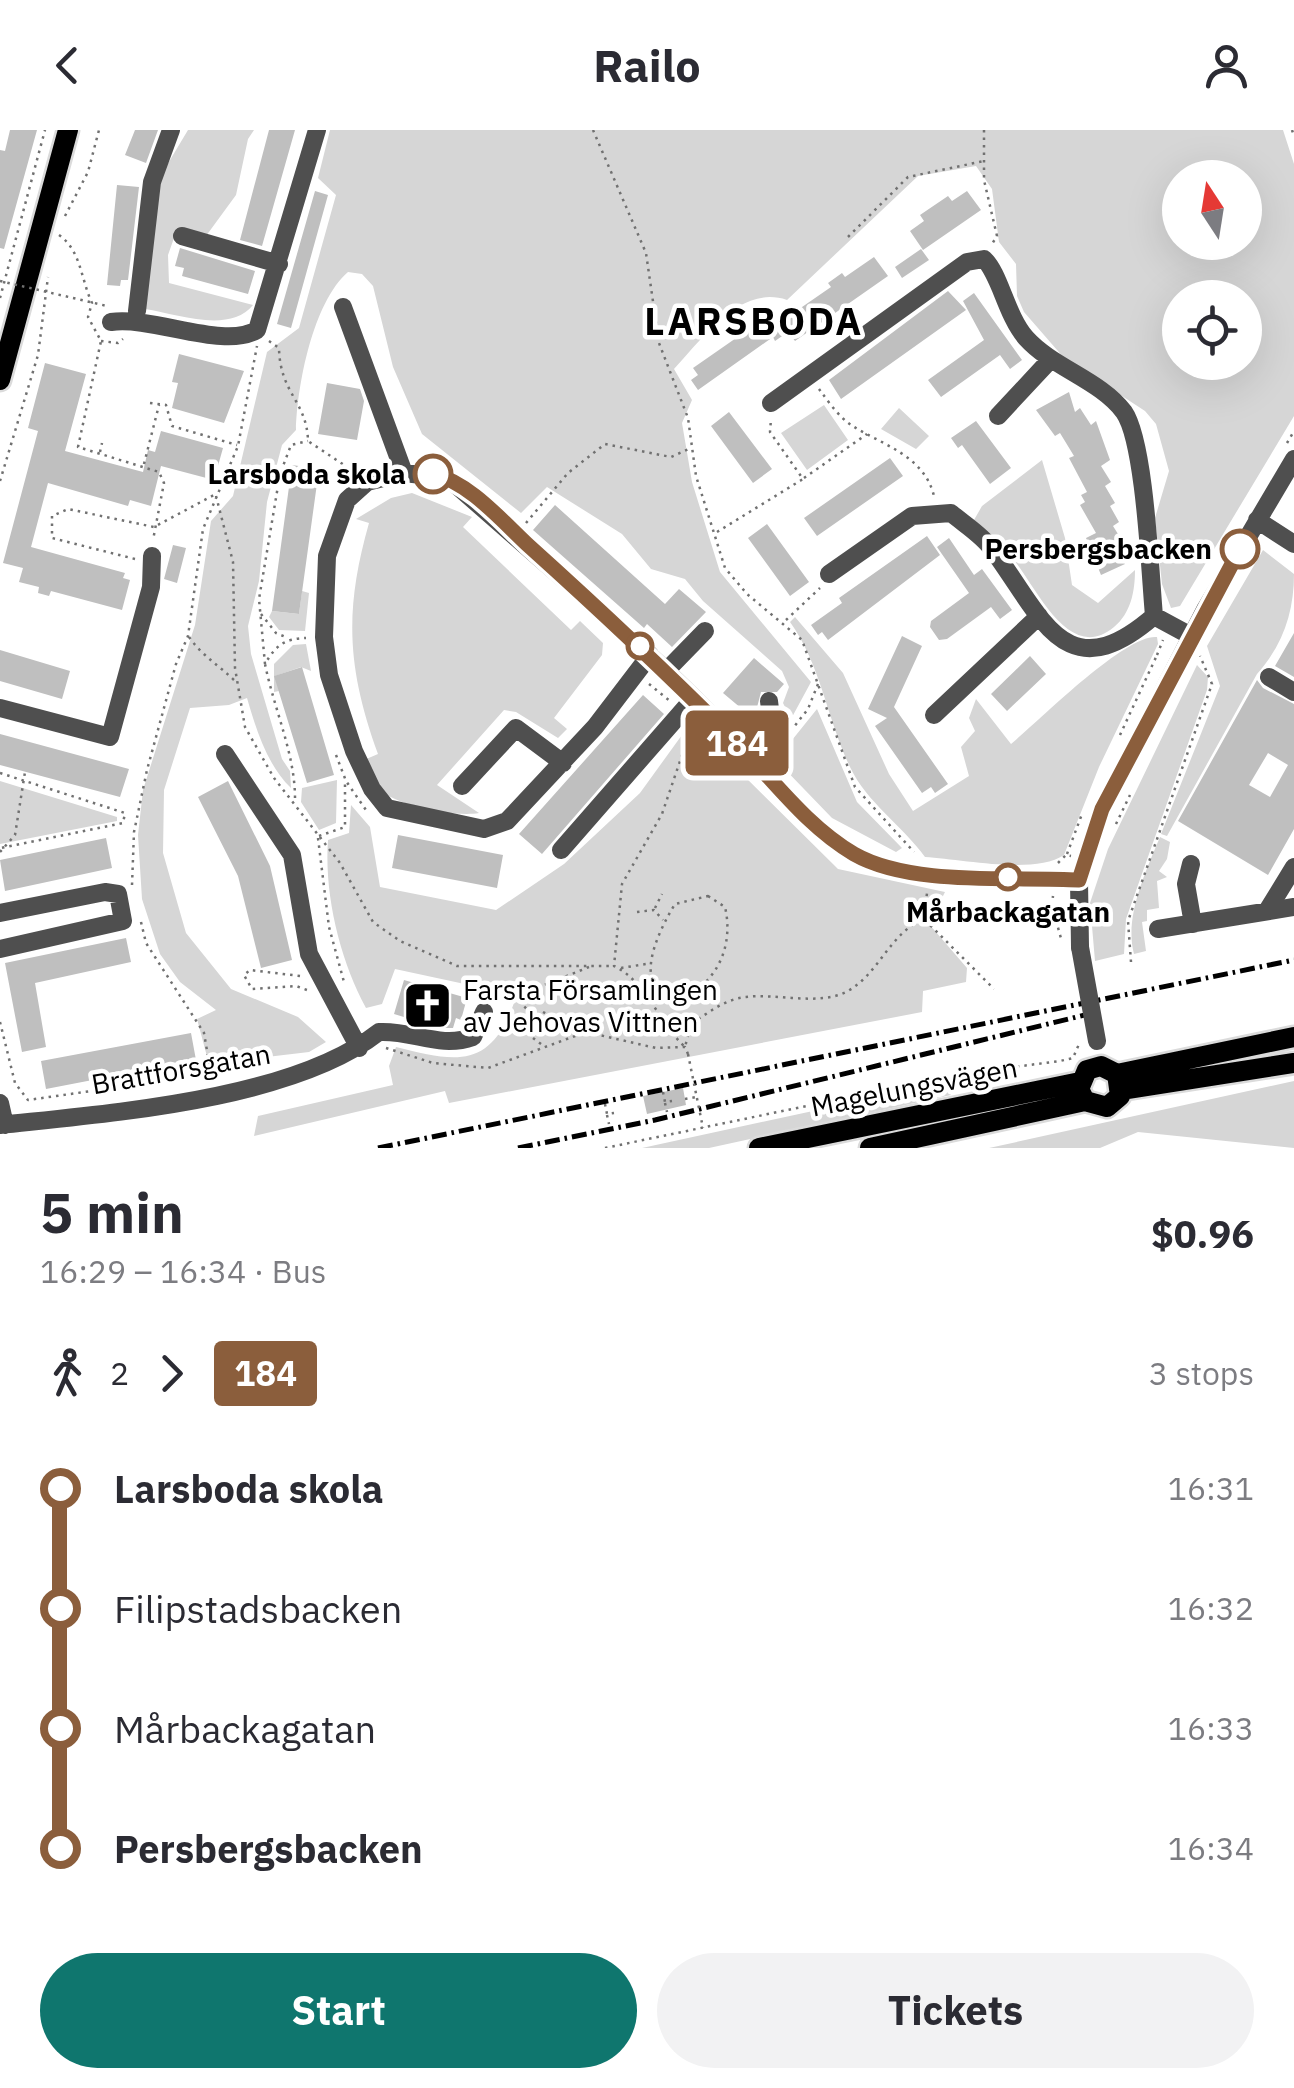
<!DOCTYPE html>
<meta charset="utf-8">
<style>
:root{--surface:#fff;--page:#f2f2f3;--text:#2b2b33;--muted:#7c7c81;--accent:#0f766e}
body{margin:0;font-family:"IBM Plex Sans",sans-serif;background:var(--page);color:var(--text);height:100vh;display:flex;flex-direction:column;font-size:38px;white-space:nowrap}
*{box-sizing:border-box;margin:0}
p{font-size:32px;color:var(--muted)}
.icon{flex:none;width:55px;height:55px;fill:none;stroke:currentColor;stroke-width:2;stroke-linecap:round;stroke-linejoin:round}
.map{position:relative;height:1018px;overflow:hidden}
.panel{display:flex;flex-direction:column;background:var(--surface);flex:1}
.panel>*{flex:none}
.badge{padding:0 20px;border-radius:8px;font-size:35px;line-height:65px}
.needle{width:65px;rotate:348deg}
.controls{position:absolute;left:1162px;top:30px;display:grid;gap:20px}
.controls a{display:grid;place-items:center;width:100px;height:100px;border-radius:50%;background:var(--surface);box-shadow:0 10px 40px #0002;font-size:50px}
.map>.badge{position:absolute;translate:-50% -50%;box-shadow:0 0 0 5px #fff}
.legs{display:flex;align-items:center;gap:15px;height:110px;padding:0 40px;font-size:32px}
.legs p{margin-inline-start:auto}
.head{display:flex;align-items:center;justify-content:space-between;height:170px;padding:0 40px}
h1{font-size:55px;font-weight:700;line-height:75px}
.button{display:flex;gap:20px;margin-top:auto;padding:20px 40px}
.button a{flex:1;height:115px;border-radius:60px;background:var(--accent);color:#fff;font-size:40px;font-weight:700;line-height:115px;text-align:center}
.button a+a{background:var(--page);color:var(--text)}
ul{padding:0 40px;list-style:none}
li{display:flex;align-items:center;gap:35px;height:120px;font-size:38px}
li i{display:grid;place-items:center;width:15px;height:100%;margin:0 12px;background:currentColor}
li i::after{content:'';width:25px;height:25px;margin:-12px;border:8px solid;border-radius:50%;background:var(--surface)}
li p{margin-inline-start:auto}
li:first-child i{background:linear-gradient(#0000 50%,currentColor 0)}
li:last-child i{background:linear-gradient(currentColor 50%,#0000 0)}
header{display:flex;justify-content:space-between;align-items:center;height:130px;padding:0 40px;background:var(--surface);font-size:45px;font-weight:700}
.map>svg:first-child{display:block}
</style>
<header><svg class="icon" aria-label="back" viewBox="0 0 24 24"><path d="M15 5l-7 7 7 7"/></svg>Railo<svg class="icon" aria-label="person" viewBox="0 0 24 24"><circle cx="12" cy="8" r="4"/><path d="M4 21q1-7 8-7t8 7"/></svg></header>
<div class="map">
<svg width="1294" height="1018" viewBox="0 0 1294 1018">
<rect width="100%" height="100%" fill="#fff"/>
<path fill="#d6d6d6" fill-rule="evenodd" d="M188 0H254L248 9 236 65 206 106 174 108 168 125 169 153 253 175C230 204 177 184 145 179L158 50Z
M330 0H1283L1294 34V286L1180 476 1171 478 1162 454 1155 388 1169 341 1156 294 1145 281 1064 228 1024 182 1017 166 1016 134 999 112 992 59 976 36 918 46 787 170C740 154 703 208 674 239L692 270 682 293 692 352 720 442 811 552 791 589 783 573 789 557 782 541 703 471 685 449 651 439 622 404 547 357 521 383 422 304 393 237 373 156 362 144 348 142C313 172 297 256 296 300L282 315 267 372 259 451 248 496 251 524 282 629 290 641 291 658C267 635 256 599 247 568L229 575 190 578 164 660 163 723 186 803 231 859 298 887 326 912 309 922 209 934 197 889 216 880 180 852 160 824 142 769 138 705 143 660 195 495 211 391 233 366 267 222 299 198 336 65 318 48ZM1180 48H1245V112H1180ZM1180 168H1245V232H1180Z
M824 275 848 310 807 340 781 303Z
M899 278 929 306 916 319 881 299Z
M1042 330 1065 408 1072 455 1098 473 1135 440C1135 461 1131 483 1114 497 1069 535 1036 456 1013 429 1001 415 987 403 974 390L982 376Z
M412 363 472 387 463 397 571 500 580 491 603 513 602 525 554 588 567 599 558 608 516 582 504 580 437 655 479 683C455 687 398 677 379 659 373 652 368 639 364 630L378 624C347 538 344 481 369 393L356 389 391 368Z
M1263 420 1294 444C1294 482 1283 515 1257 544L1167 706 1161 704 1220 556 1207 516Z
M302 461 309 463 305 501 279 500 269 487 272 481 299 484Z
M795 487 843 543 889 644 913 681 969 646 961 617 975 601 969 588 976 569 1011 614C1040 590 1125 504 1157 507L1158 514 1099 637 1064 725C1035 745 961 729 925 727 902 695 867 673 850 637 827 589 821 535 790 492Z
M306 514 311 541 301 537 275 546 279 561 274 562V534L293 515Z
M1197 535 1208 547 1207 560 1126 789 1124 824 1095 831 1090 773 1108 719Z
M817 579 857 672 902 718 896 722 832 688 776 630Z
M687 598 727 629 838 739 945 762 929 794 967 838 966 852 923 861 922 882 449 973 445 961 254 1006 258 986 393 955 389 936 396 917C455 932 490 940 514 873L460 853 395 839 382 874 366 878C340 830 324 765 328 710L349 703 351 675 370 697 380 757 496 780 564 734 640 663Z
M337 650 336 693 319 700 301 672 302 658Z
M0 651 117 687V691L0 714Z
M1160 707 1170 712 1167 729 1159 741 1167 747 1157 751 1159 778 1147 780V791L1142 792 1146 821 1134 824C1124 787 1146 741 1160 707Z
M1294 951V1018L1138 1002 1100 1018H989Z
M938 954 949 957 951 965 709 1018H642Z"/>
<path fill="#bfbfbf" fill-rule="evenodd" d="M10 0H37L4 119 0 118V20L5 21Z
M135 0H158L146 33 125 25Z
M269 0H295L262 116 240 110Z
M117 55 139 57 128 150H121L120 156 107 155Z
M315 61 328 65 291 198 277 194Z
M967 61 981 80 923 120 910 101 924 91 920 85 948 66 952 71Z
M180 118 255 141 248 164 182 146 184 138 175 136Z
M921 119 929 130 902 148 895 137Z
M874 127 888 146 795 211 788 202 775 211 773 207 698 260 691 250 698 245 693 238 762 190 767 197 774 192 776 195 831 157 828 153 842 143 845 147Z
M948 161 966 180 841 269 829 250Z
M974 163 1022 230 1010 239 1000 225 941 267 928 250 984 210 963 171Z
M179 224 244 241 224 293 172 278 178 253 172 252Z
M45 233 86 244 65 321 143 342 148 320 155 322 161 301 223 318 214 350 161 336 151 376 130 370 128 376 48 353 31 417 125 443 123 448 130 450 122 480 51 461 49 466 38 463 39 457 19 452 23 438 3 433 38 301 28 298Z
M327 253 360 259 364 271 357 310 318 304Z
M1069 262 1075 282 1080 278 1091 295 1096 291 1110 330 1101 336 1111 352 1105 356 1115 373 1110 376 1119 392 1113 396 1123 412 1115 417 1125 434 1101 445 1086 408 1096 403 1080 375 1085 372 1081 365 1087 362 1069 328 1074 326 1060 303 1055 306 1036 280Z
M729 282 772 339 753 353 711 296Z
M976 291 1011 338 990 354 962 315 958 318 951 308Z
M890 328 903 346 817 406 804 388Z
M292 335 319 339 299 484 272 481Z
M555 375 665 474 679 459 706 482 672 517 647 494 644 498 533 400Z
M767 394 809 452 790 466 748 408Z
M927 406 940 425 828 510 822 502 818 505 811 495 842 473 839 468Z
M949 408 974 445 982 439 1012 480 1000 489 991 477 947 509 939 510 930 497 931 491 969 463 937 417Z
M173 415 186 418 177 453 164 449Z
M1294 503V547L1275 536Z
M902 506 922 516 894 577 948 654 935 663 931 657 922 663 875 596 887 588 868 579Z
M0 520 70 541 62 569 0 551Z
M1030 526 1046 544 1007 581 991 564Z
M754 528 784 554 777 562H761L754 589 723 563Z
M302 537 334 645 307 653 274 546Z
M1257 550 1263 558 1294 574V699L1268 745 1178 691ZM1268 623 1288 635 1270 667 1249 655Z
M643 565 664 584 542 724 519 704Z
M0 604 129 639 120 667 0 635Z
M228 651 270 736 292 830 261 838 238 746 198 667Z
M398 705 503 725 497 758 392 738Z
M106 708 112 738 5 761 0 730Z
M126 808 131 832 35 853 46 917 22 922 5 833Z
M404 850 467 868 461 890 456 888 453 898H440L394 884Z
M191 903 196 930 46 959 41 931Z
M683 958 686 975 647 984 643 966Z"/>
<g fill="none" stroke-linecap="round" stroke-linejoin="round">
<defs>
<path id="major" d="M0 250 68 0
M1117 944 1294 907
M1121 960 1294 933
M759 1018 1080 952
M870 1018 1085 971 1107 977 1120 966 1117 944 1101 936 1087 940 1079 959 1085 971"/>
</defs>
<use href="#major" stroke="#dbdbdb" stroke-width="25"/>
<path stroke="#717171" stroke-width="2.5" stroke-dasharray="2.5 5" stroke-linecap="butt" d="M593 0 646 123 659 213 688 288 696 346 725 438 747 464 802 510 855 657 914 722
M984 0V50L997 106 992 114
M1292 0 1294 6
M65 86 88 42 99 0
M59 105C81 120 81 150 92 173L88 187 101 211 78 317 159 342 164 353 153 410
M848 107 908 47 984 31
M0 168 45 0
M73 168 107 176
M101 211 118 213 123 209
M269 211 279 218C280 264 307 271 308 311L353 341
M819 259C828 271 838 286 851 295 882 315 924 325 934 366
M150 273 166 275 172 296 237 315
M1287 313 1294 301
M100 322 102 313
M144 334 159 275
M804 348 867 304
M0 351 38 225 48 147
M216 366 233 432 235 538 245 597 274 648 340 733 373 792 400 811 457 836H614
M526 393 568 343 605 314 671 327 691 318
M717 402 803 349 770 302 771 289
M135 429 52 408V386L68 379 154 397 214 365
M261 484 276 503 288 508
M786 490 820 458
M189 507C203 527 219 535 236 552
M1157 525 1163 510
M265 534 259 469 280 344 291 315 308 311
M649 554 670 571
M692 596 662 684 622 754 614 836C646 851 659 893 685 917L691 894C708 883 725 869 746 867 776 863 818 876 846 862 879 845 889 803 924 789L927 763
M1120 605 1157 525
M786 607 808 579 818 554
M336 625 346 651 368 683
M0 643 125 683 123 693 1 718
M295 668C295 624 274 579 265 534 276 515 284 509 306 508
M1116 694 1130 665
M319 706 345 697V653
M318 708 329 797 344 852
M0 722 15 705 25 642
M1067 724 1082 684
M1058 733 1066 725 1071 726
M132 755 134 702 147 640 176 534 188 506 203 399 238 316 257 216
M708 766 725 777C733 811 721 846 690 864 624 872 657 803 675 774Z
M1052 776 1062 812
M655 778 662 764
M637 782 654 780 663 790
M925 788 1041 778 1052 775 1053 766
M925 790 994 859
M141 792 146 813 204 903 212 950
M1131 832 1128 791 1212 554 1200 526
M589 837 527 862 523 875 531 884 592 902
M621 838 646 834
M300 846 250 840 244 845 252 859 296 856 307 860
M543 882 552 887
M0 892 15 953 28 970 254 938
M541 914 529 905 558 891
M386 918 433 933 488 938 586 902 656 918 685 917 688 924
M663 962 665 972 672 971
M685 969 696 967
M665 973 667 982
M605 974 607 984 614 983
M607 985 609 994
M605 1018 960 944 1060 931 1073 928 1079 914"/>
<path stroke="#4f4f4f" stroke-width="18" d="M182 106 279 134
M343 177 404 343
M137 181 152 52 171 0
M111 192C154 186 224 220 257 200L317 0
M771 273 967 132 984 129C1000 144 1006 185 1026 208 1053 238 1100 250 1124 282 1145 312 1150 443 1154 486L1191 506
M998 286 1051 229
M1257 390 1294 414
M829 444 912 386 951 383C964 394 982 405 992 419 1042 486 1065 563 1154 486
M650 525 595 597 507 691 484 699 387 678 372 659 354 621 329 545 324 507 327 426 347 370 367 352 404 343 448 348 632 509C669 543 707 580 741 617 781 662 827 720 888 737 947 754 1018 747 1079 751
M666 541 705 501
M1269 547 1294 562
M0 578 110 607 151 457 152 426
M934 585 1039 486
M225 624 292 725 309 824 359 918
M748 626 772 596 769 571
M462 656 516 598 563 633
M561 720 693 569
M1191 734 1186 754 1193 794
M1267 781 1294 737
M0 783 105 762 118 764 123 791 0 819
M1158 799 1294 777
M1080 817 1079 751 1102 679 1206 478 1294 329
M0 973 5 995
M0 995C111 983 292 970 379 902 413 900 439 919 473 907L484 882"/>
<use href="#major" stroke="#000" stroke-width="20"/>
<path stroke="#000" stroke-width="5" stroke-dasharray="15 5 2.5 5" stroke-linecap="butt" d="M378 1018 1294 830
M518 1018 655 990 1093 883"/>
<path stroke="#717171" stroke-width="2.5" stroke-dasharray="2.5 5" stroke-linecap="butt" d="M0 151 73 168
M688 924 703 998"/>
<path stroke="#4f4f4f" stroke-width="18" d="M1080 817 1097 911"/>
</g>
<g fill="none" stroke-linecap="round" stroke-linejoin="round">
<defs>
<path id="line-1" d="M433 344C469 352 502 391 529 416 599 479 667 543 733 609 772 648 806 696 854 724 912 757 1014 746 1079 750L1102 679 1240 419"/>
</defs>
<use href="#line-1" stroke="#fff" stroke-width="22"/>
<use href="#line-1" stroke="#8b5e3c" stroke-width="15"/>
</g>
<defs>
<symbol id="church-square" viewBox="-11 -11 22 22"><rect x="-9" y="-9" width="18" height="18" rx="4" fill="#000" stroke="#fff"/><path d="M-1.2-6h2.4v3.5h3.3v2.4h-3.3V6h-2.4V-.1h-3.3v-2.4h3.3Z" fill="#fff"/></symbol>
</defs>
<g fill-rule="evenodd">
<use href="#church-square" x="400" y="848" width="55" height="55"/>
</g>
<g fill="#fff" stroke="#8b5e3c" stroke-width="5">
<circle cx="433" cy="344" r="18"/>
<circle cx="1240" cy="419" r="18"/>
<circle cx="640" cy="516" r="12"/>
<circle cx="1008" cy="747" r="12"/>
</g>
<g text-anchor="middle" stroke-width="9" stroke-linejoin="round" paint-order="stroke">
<g font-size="28" font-weight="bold" fill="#000" stroke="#fff" text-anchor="end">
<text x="406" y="354">Larsboda skola</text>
<text x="1212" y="429">Persbergsbacken</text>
<text x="1008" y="792" text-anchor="middle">Mårbackagatan</text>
</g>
<g font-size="28" fill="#000" stroke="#fff" text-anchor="start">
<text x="463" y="870">Farsta Församlingen<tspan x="463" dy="32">av Jehovas Vittnen</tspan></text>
</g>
<g font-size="28" fill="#000" stroke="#fff">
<text transform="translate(181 939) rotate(-10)" y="10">Brattforsgatan</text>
<text transform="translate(914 957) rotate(-11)" y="10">Magelungsvägen</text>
</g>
<g font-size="38" font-weight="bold" letter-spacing="2.5" fill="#000" stroke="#fff">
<text x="754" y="205">LARSBODA</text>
</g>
</g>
</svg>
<div class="controls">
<a><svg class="needle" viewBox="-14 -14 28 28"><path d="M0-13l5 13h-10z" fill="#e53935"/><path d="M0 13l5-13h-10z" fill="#7c7c81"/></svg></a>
<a><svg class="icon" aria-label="locate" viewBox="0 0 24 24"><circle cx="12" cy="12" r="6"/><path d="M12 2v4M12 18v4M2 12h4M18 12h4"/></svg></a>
</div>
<b class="badge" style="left:737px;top:613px;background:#8b5e3c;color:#fff">184</b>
</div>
<section class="panel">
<div class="head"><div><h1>5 min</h1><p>16:29 – 16:34 · Bus</p></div><b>$0.96</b></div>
<div class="legs"><svg class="icon" aria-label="walk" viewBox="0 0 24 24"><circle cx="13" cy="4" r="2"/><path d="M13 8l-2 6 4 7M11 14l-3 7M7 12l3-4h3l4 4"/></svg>2<svg class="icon" aria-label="forward" viewBox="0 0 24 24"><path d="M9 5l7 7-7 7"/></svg><b class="badge" style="background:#8b5e3c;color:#fff">184</b><p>3 stops</p></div>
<ul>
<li><i style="color:#8b5e3c"></i><b>Larsboda skola</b><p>16:31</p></li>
<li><i style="color:#8b5e3c"></i><span>Filipstadsbacken</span><p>16:32</p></li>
<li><i style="color:#8b5e3c"></i><span>Mårbackagatan</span><p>16:33</p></li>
<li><i style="color:#8b5e3c"></i><b>Persbergsbacken</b><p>16:34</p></li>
</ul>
<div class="button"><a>Start</a><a>Tickets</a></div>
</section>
